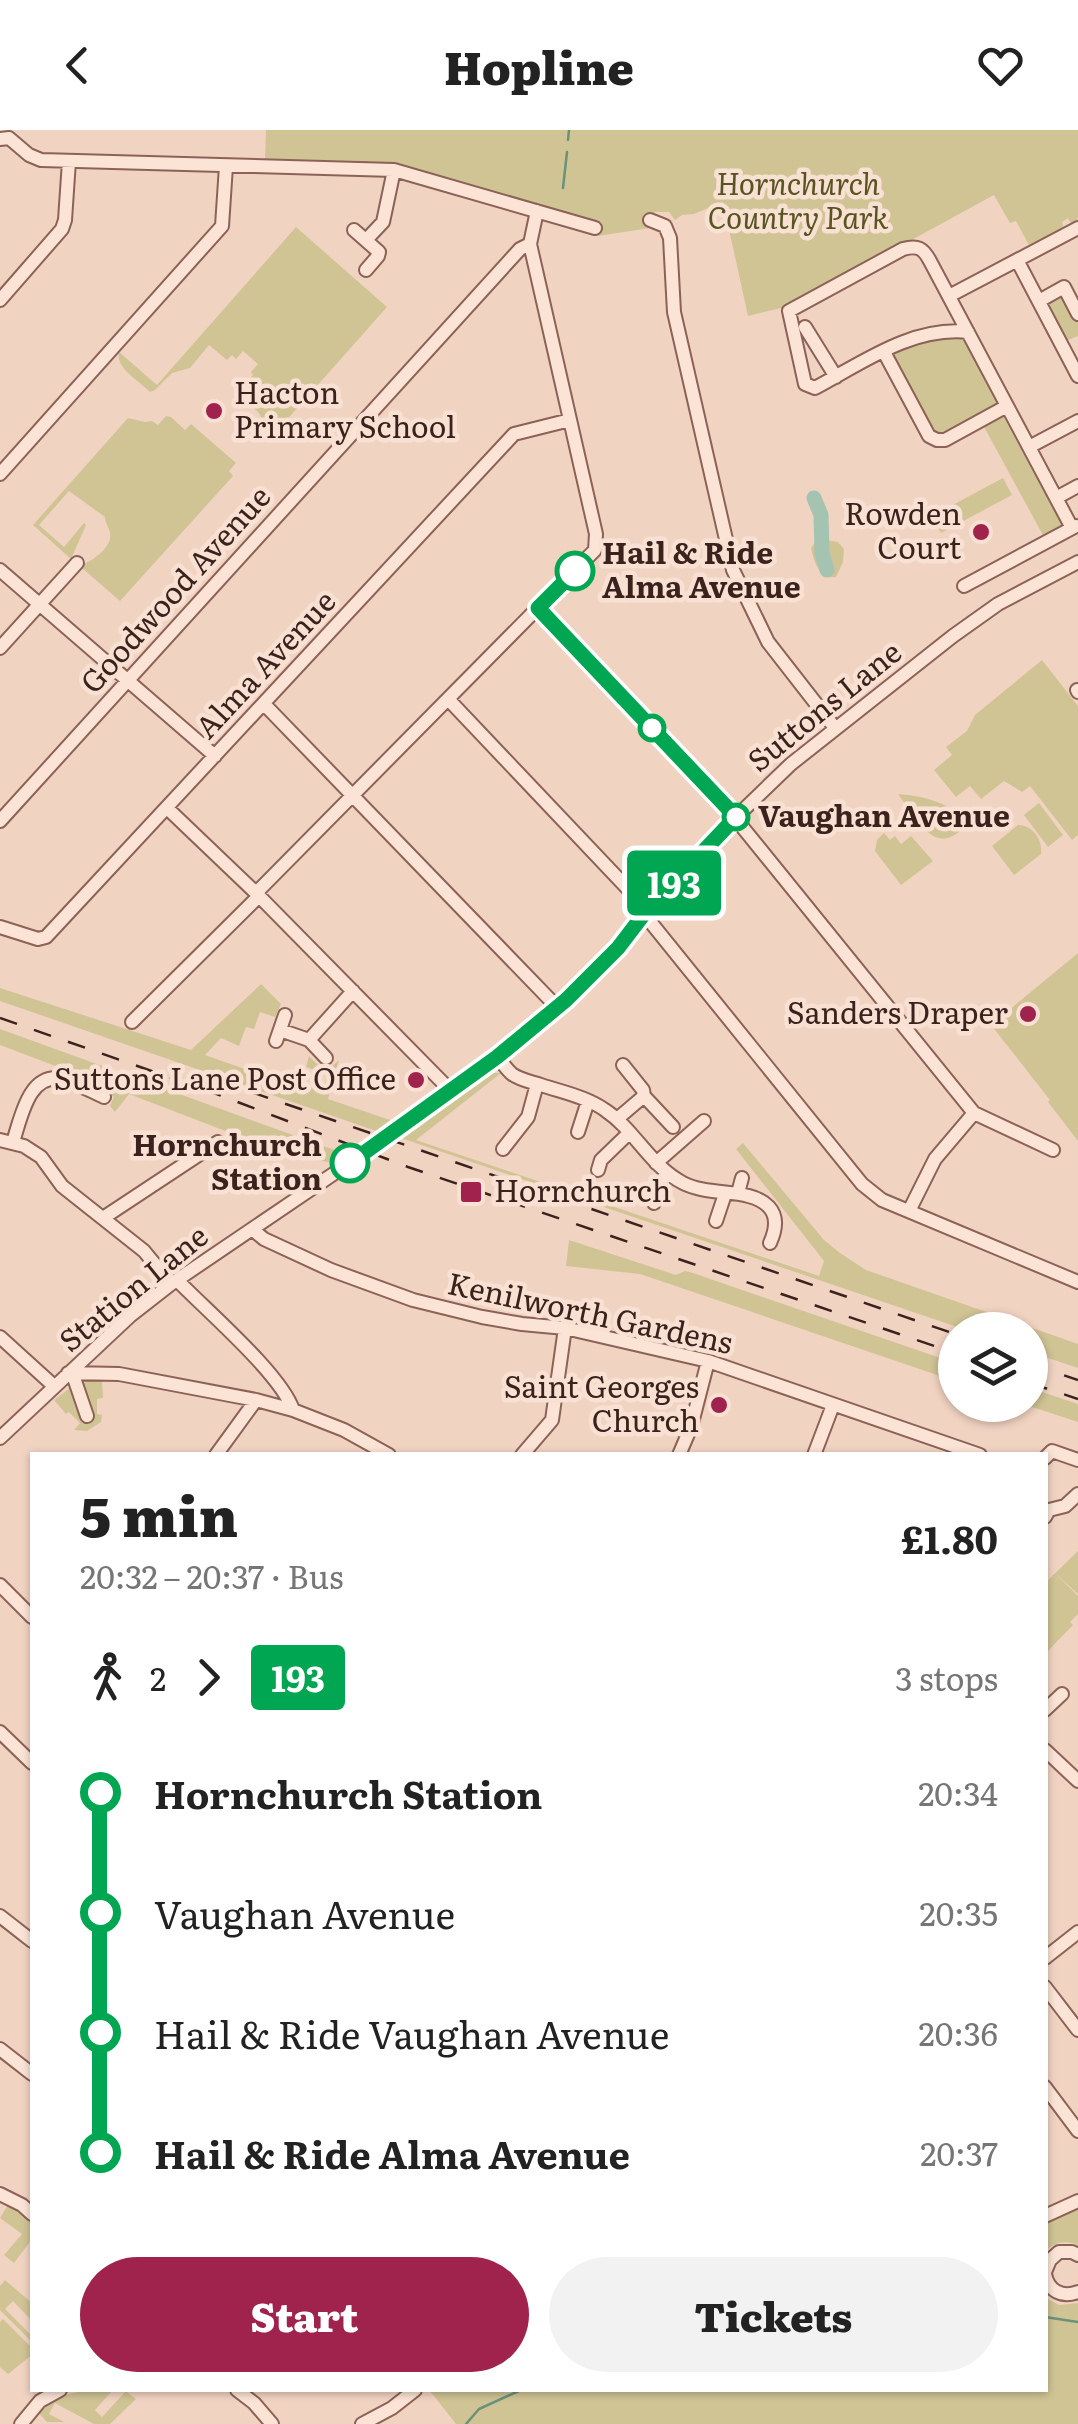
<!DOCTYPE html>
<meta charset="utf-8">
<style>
:root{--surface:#fff;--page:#f2f2f2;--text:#222;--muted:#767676;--accent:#a0234d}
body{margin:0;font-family:Literata,serif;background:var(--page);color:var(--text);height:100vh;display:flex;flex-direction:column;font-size:38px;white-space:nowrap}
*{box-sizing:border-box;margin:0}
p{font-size:32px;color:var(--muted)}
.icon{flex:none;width:55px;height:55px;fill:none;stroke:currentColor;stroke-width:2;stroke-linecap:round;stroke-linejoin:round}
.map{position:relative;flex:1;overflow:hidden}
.side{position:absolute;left:30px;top:1322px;width:1018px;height:940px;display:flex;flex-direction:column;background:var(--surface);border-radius:0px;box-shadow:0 2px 8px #0004}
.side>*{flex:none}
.badge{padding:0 20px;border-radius:8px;font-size:35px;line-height:65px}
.fabs{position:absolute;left:938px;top:1182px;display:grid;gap:20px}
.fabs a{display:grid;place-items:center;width:110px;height:110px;border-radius:50%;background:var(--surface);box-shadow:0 2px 8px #0004;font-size:50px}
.map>.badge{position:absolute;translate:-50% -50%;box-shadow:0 0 0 5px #fff}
.legs{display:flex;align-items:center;gap:15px;height:110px;padding:0 50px;font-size:32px}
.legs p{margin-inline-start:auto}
.head{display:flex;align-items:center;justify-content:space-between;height:170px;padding:0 50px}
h1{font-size:55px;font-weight:800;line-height:75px}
.button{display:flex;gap:20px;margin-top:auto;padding:20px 50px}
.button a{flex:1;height:115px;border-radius:60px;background:var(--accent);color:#fff;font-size:40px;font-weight:800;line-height:115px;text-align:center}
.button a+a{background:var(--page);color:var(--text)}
ul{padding:0 50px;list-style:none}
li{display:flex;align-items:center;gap:35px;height:120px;font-size:38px}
li i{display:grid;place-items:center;width:15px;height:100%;margin:0 12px;background:currentColor}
li i::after{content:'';width:25px;height:25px;margin:-12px;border:8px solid;border-radius:50%;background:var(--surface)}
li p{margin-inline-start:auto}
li:first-child i{background:linear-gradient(#0000 50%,currentColor 0)}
li:last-child i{background:linear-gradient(currentColor 50%,#0000 0)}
header{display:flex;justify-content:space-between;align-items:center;height:130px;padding:0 50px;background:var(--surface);font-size:45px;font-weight:800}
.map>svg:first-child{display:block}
</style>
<header><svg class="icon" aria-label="back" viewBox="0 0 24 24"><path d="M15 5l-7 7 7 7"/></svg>Hopline<svg class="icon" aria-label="heart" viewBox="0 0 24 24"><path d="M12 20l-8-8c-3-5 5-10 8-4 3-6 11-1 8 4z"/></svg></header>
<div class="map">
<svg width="1078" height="2294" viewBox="0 0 1078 2294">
<rect width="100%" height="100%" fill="#f1d3c2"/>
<path fill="#d0c495" d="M266 0H1078V87L1075 95 1072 96 1068 88 1062 92 1064 100C1052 106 1041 108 1029 115L1016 91 1010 93 994 65 787 178 785 177 748 186 723 72 694 84 682 85 675 90 669 82H655L651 87 650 98 598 106 600 95 402 38 265 30Z
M296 97 387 177 284 293 278 289 266 302C263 297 263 290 260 285 255 276 247 278 250 266L241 258 253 245 251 242 258 234 243 221 236 229 232 225 227 230 209 215 190 238 172 243 155 260 150 262C139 251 115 238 119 222L157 255Z
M1059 165 1064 166 1078 192V206L1066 211 1046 173Z
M964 207 987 255 991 257 999 273V277L944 306 935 305 922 285 924 281 904 244 899 242 891 226 894 222 922 209Z
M1002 284 1064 399 1045 409 983 295Z
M166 286 171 287 185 300 191 294 236 333 229 341 233 346 120 471 82 438 83 434C93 431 113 416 110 403 109 397 105 393 105 387L69 361 39 395 64 417 84 393 86 395 71 429 33 395 128 288 145 292 152 291 158 295Z
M1003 348 1012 365 941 403 932 386Z
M821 409 838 412 844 419 843 432 836 447C819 450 814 431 811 418L816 411Z
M1042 530 1078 576V705L1072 710 1030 656 1022 662 1004 651 981 669 970 656 956 667 934 640 952 625 946 617 967 601 975 585Z
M898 664C925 666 950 673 970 693 964 698 955 706 948 708 927 714 909 678 898 664Z
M1039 673 1063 705 1048 717 1024 685Z
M1018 695C1033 695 1043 710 1041 724L1014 745 992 716Z
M884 703 890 710 895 706 901 714 911 706 933 731 901 755 875 721 877 710Z
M1078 823V1011L1048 972 1050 970 991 895Z
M261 854 281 874 275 887 260 882 254 899 246 897 239 916 221 908 205 925 293 956 296 952 322 962 328 945 306 937 309 926 319 936 324 932 330 938 339 930 328 969 396 992 398 995 385 1004 0 871V858L191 920Z
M0 899 351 1026 340 1034 288 1025 129 964 115 982 110 976 114 967 106 963 108 956 0 915Z
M488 943H501L416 1010 819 1146 824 1131 736 1019 743 1013 824 1110 840 1123 866 1140 1078 1214V1238L1030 1222V1200H966L398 1007Z
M569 1110 676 1145 685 1141 690 1142 955 1233V1251L640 1144 566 1136Z
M88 1251H102L103 1268 97 1269V1284L102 1285 101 1292 87 1301 74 1300 80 1293 69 1282 66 1284 54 1270 70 1258Z
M1030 1258 1078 1274V1292L1026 1275H1030Z
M1078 1421V1464L1056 1444 1078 1466V1484L1070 1492 1073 1495 1045 1524V1453Z
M8 2075 32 2093 30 2105 32 2109 14 2133 4 2125 22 2104 0 2088Z
M1078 2075V2115C1066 2110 1055 2112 1045 2121V2090Z
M5 2150 32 2173V2191L13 2171 5 2179 32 2206V2212L0 2180V2156Z
M1045 2167 1059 2175 1078 2173V2294H456L430 2261 1045 2260Z
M3 2189 32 2218V2225L8 2244 0 2237V2192Z
M87 2260H113L95 2280 102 2287 125 2262 124 2260 136 2269 110 2294H94L55 2273 49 2284 64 2292H47L37 2281C52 2266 67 2265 87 2260Z"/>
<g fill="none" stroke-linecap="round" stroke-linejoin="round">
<path stroke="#6a927b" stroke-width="2.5" d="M568 10 569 0
M563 58 567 22
M1045 2187 1078 2192
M466 2294 479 2279 521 2260"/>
<path stroke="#a4c3b0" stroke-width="15" d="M814 368 821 385 822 423 827 440"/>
<defs>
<path id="minor" d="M0 9 9 8 29 25 41 30 394 40 595 98
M650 90 665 96 670 108 674 182 733 440 768 512 835 598
M354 100 379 122 378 126 366 140
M366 110 383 92 394 40
M1017 130 1078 246
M949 166 1078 98
M0 170 62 99 65 90 69 31
M1039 171 1064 157 1078 184
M805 197 836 247
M968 202C912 196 862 233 815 258L805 254 789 181 903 119C918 115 923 118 930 131L1072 398
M884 222 929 306 937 310H945L1007 276
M1029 317 1078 291
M0 344 222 96 226 36
M1056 368 1078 356
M0 440 215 626
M964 456 1076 396
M538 478 736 687
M0 518 77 433
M1077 560 1078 562
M448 569 648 780
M264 574 558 878
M167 678 256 763 450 960
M735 688 974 983 1053 1020
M0 691 520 119 530 114
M256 763 595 420 596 404 530 114 537 81
M644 784 862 1054 882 1070 1078 1152
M0 797 38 809 46 807 514 304 570 290
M132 892 259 766
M280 900 309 910 353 861
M309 910 326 928
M276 911 285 885
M497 927C502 932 507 940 512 944 520 950 532 952 541 955 562 962 587 967 605 980 635 1000 650 1036 683 1053 710 1067 750 1057 769 1077 779 1088 775 1102 770 1113
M623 935 643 960 644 966 673 997
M617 989 644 966
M406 993 504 922 567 870 618 818 644 784 736 687 791 634 953 506 998 474 1078 432
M578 1002 588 971
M0 1010 24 1016 41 1027 62 1056 144 1121 171 1154
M13 1012C21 988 29 939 65 950 78 954 91 961 104 967
M503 1019 528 987 537 954
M656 1033 704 991
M598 1040 601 1030 629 1003
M738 1063 742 1048
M654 1073 666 1043
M909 1081 935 1029 974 983
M103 1088 218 1012
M716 1091 725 1064
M252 1099 264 1109 331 1140 413 1170 482 1187 522 1194 565 1198 708 1231 980 1325
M177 1150C206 1180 281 1244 293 1280
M0 1207 54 1256
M68 1243 119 1244 256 1270 293 1280 344 1300 389 1325
M73 1245 87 1286
M0 1308 130 1186 171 1154 348 1034
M216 1325 256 1270
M522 1325 552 1290 565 1198
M679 1325 691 1297 708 1231
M814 1325 833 1275
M1045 1328 1052 1321 1078 1330
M1045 1387 1049 1380 1065 1376 1078 1364
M0 1455 32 1487
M1045 1580 1062 1564
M0 1602 32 1633
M1045 1620 1078 1651
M0 1786 32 1811
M1045 1828 1078 1802
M1045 1857 1078 1900
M0 1919 32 1944
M1045 1957 1078 2001
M0 2064 22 2075 32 2084
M1045 2086 1078 2071
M1045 2142 1050 2130 1059 2122H1072L1078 2125
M1045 2144C1048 2161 1062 2168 1078 2162
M237 2260 254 2273 272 2294
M21 2294 40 2271 60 2260
M362 2294 392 2278 415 2260"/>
</defs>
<use href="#minor" stroke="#8c6257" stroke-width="16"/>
<use href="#minor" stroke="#fbe4d6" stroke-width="12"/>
<path stroke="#3b221d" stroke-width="2.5" stroke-dasharray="18 18" stroke-linecap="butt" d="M0 888 206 960 408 1037 955 1223
M251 962 955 1204
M1030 1234 1078 1250
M1030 1253 1078 1269"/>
<defs>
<path id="minor-bridge" d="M348 1034 406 993"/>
</defs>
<use href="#minor-bridge" stroke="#8c6257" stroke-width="16" stroke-linecap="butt"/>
<use href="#minor-bridge" stroke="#fbe4d6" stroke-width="12"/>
</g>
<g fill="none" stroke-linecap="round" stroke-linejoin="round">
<defs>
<path id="line-1" d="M350 1033 497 927 566 870 618 818 644 784 736 687 538 478 575 441"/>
</defs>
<use href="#line-1" stroke="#fff" stroke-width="22"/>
<use href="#line-1" stroke="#00a651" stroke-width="15"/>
</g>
<g fill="#a0234d" stroke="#f8e0d2" stroke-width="4">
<circle cx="214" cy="281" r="10"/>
<circle cx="981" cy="402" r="10"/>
<circle cx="1028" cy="884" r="10"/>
<circle cx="416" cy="950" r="10"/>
<rect x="459" y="1050" width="24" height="24" rx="5"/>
<circle cx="719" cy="1275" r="10"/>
</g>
<g fill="#fff" stroke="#00a651" stroke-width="5">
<circle cx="575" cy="441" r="18"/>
<circle cx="652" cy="598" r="12"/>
<circle cx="736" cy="687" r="12"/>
<circle cx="350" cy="1033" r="18"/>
</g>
<g text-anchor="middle" stroke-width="9" stroke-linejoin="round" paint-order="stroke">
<g font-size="30" font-style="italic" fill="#595522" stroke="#f8e0d2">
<text x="798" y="65">Hornchurch<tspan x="798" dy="34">Country Park</tspan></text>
</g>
<g font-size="30" fill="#3b221d" stroke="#f8e0d2" text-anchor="end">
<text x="234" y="274" text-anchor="start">Hacton<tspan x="234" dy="34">Primary School</tspan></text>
<text x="961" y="395">Rowden<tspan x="961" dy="34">Court</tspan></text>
<text x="1008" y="894">Sanders Draper</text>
<text x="396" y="960">Suttons Lane Post Office</text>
<text x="494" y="1072" text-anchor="start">Hornchurch</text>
<text x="699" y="1268">Saint Georges<tspan x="699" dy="34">Church</tspan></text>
</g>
<g font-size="30" font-weight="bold" fill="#3b221d" stroke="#f8e0d2" text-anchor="start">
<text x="602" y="434">Hail &amp; Ride<tspan x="602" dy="34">Alma Avenue</tspan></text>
<text x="758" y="697">Vaughan Avenue</text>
<text x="322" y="1026" text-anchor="end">Hornchurch<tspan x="322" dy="34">Station</tspan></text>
</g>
<g font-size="30" fill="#3b221d" stroke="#f8e0d2">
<text transform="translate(176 460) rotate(-48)" y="10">Goodwood Avenue</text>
<text transform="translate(266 535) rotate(-47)" y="10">Alma Avenue</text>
<text transform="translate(825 577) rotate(-39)" y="10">Suttons Lane</text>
<text transform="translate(134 1159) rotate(-39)" y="10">Station Lane</text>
<text transform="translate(590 1184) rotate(12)" y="10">Kenilworth Gardens</text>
</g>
</g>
</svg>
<div class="fabs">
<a><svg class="icon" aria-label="layers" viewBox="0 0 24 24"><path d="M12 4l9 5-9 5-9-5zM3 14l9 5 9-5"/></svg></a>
</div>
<b class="badge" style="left:674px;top:753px;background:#00a651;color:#fff">193</b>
<section class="side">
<div class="head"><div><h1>5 min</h1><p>20:32 – 20:37 · Bus</p></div><b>£1.80</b></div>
<div class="legs"><svg class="icon" aria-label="walk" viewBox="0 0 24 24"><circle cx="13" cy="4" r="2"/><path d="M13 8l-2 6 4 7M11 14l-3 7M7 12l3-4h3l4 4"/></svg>2<svg class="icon" aria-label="forward" viewBox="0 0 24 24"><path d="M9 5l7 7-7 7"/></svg><b class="badge" style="background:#00a651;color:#fff">193</b><p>3 stops</p></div>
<ul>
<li><i style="color:#00a651"></i><b>Hornchurch Station</b><p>20:34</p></li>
<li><i style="color:#00a651"></i><span>Vaughan Avenue</span><p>20:35</p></li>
<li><i style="color:#00a651"></i><span>Hail &amp; Ride Vaughan Avenue</span><p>20:36</p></li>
<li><i style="color:#00a651"></i><b>Hail &amp; Ride Alma Avenue</b><p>20:37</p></li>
</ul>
<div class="button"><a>Start</a><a>Tickets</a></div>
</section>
</div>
